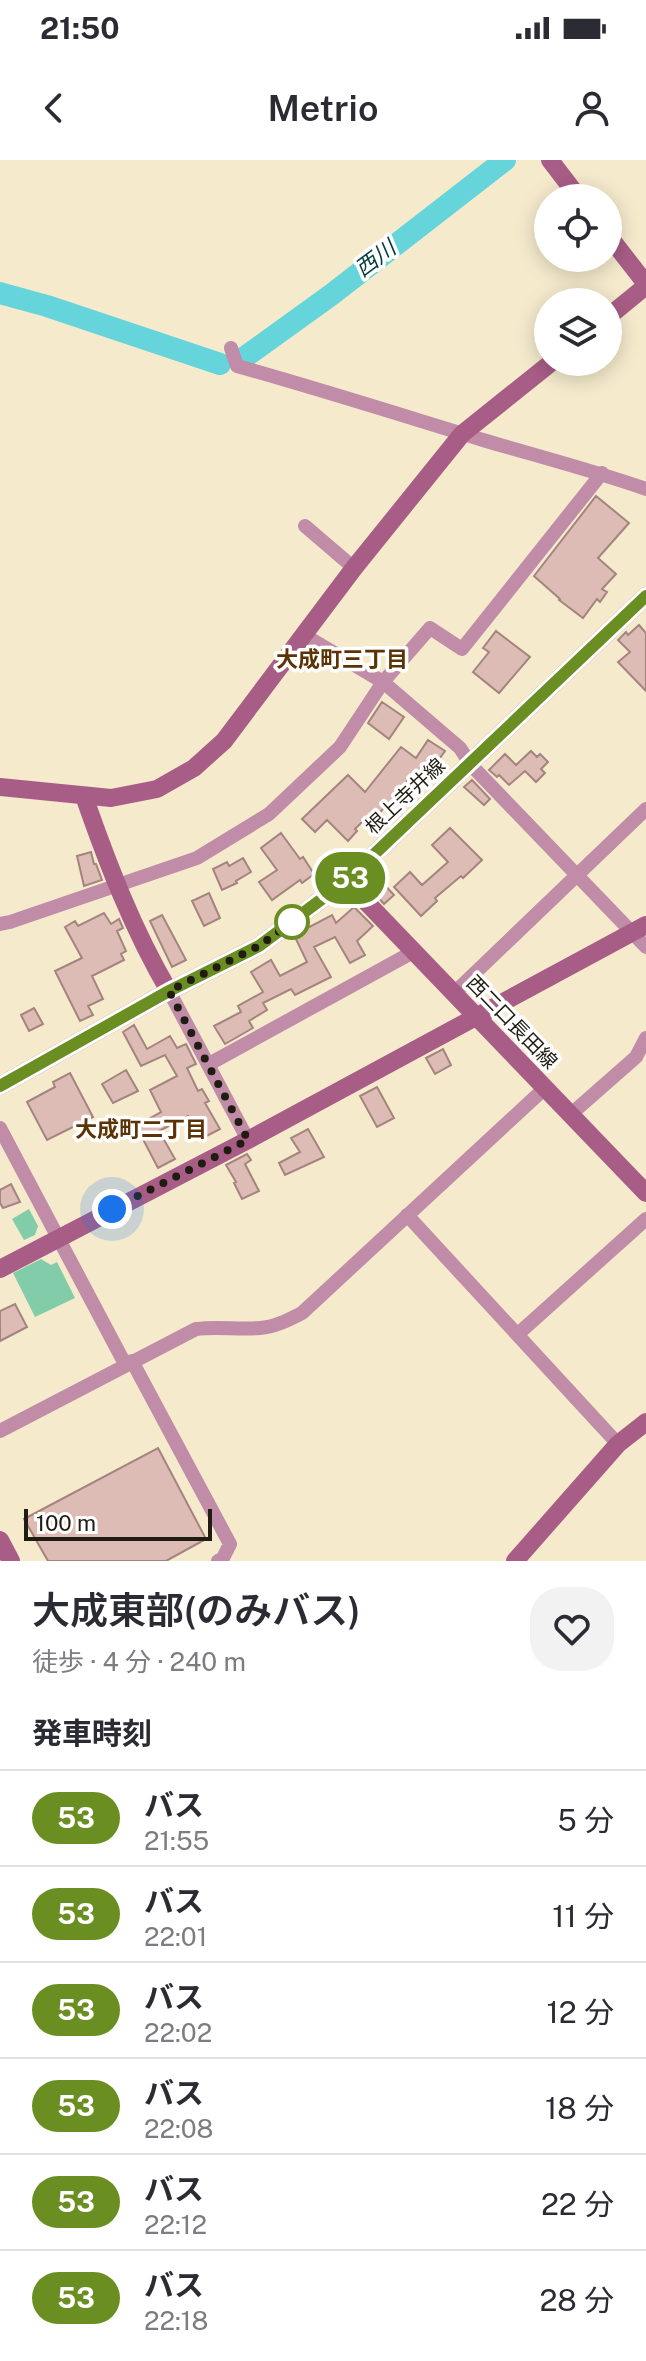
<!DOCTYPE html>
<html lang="ja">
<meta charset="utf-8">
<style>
:root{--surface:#fff;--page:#f2f2f3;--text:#2b2b33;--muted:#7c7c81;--line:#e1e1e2}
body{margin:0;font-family:"Public Sans","Noto Sans JP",sans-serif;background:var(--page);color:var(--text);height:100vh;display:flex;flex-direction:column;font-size:30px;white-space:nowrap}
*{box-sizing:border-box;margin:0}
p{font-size:26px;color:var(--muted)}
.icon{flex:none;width:44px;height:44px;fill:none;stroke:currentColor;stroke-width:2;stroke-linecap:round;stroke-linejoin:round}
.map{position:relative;height:1401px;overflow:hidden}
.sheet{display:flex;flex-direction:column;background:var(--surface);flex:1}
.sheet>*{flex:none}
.badge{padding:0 16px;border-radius:26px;font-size:28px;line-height:52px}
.fabs{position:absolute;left:534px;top:24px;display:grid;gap:16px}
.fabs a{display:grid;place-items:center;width:88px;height:88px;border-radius:50%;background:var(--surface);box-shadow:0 4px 20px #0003;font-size:40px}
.scale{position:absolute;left:24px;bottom:20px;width:188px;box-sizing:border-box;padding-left:8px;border:4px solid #201c12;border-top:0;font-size:22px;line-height:28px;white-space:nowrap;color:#201c12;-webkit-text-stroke:6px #fff;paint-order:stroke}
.you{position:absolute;width:40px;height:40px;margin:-20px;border:6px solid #fff;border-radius:50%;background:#1a73e8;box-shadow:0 0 0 12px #1a73e833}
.map>.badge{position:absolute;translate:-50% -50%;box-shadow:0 0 0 4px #fff}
h2{padding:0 32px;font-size:30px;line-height:72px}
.round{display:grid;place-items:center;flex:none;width:84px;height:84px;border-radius:32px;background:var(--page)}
.head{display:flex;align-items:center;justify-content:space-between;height:136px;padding:0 32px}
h1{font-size:38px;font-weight:600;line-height:60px}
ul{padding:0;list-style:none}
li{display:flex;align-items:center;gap:24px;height:96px;padding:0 32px;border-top:2px solid var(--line)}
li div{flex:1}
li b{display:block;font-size:30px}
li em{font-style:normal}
li .badge{min-width:88px;font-weight:700;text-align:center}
.status{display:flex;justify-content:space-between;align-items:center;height:56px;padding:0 40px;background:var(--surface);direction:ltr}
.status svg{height:22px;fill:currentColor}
header{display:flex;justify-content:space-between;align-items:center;height:104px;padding:0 32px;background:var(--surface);font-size:36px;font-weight:600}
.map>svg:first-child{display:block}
</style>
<div class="status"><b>21:50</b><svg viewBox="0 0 49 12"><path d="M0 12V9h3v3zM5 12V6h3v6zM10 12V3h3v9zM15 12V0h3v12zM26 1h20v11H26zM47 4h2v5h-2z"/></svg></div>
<header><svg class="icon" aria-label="back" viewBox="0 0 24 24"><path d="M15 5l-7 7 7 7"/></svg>Metrio<svg class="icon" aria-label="person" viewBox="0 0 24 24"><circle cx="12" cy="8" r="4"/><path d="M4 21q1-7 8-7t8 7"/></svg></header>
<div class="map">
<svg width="646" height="1401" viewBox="0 0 646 1401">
<rect width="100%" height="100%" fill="#f5eacc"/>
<path fill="#82cca9" d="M29 1049 38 1066 35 1075 24 1080 12 1059Z
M41 1099 51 1105 57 1102 75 1138 35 1157 13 1113Z"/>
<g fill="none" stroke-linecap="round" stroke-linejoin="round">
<path stroke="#65d5db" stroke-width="22" d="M0 133 47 146 220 204
M245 197 331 135 505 0"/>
</g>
<path fill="#debcb6" stroke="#a4847e" stroke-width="2" d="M596 336 629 363 598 398 616 414 602 429 607 432 600 442 597 439 583 458 559 440 560 439 534 416Z
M639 465 646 473V531L618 502 630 492 618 480 626 472 628 475Z
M496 471 530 497 499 533 473 512 489 492 483 488Z
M382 542 404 557 389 579 368 563Z
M428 580 445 591 435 605 430 601 412 623 408 620 390 644 388 643 377 656 372 652 355 669 357 671 348 681 327 660 315 672 302 659 348 615 365 632 401 587 416 598Z
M531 591 537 597 540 594 548 602 541 609 545 613 536 622 525 611 509 625 499 615 497 617 489 610 505 594 516 605Z
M472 620 490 639 484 645 464 627Z
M450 668 482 700 463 718 461 716 435 738 437 741 421 756 394 727 410 712 422 725 448 702 432 685Z
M281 673 300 699 303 697 314 714 302 723 300 720 272 740 259 722 277 710 261 688Z
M91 692 94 704H96L102 720 84 726 77 696Z
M243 698 251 712 236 721 237 723 222 730 213 709 227 702 229 706Z
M378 718 394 735 384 744 369 727Z
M209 733 220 758 204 766 192 741Z
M354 747 373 766 357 781 365 795 350 803 335 777 314 787 331 817 295 835 291 829 263 843 267 850 249 861 253 868 225 884 214 866 241 852 238 846 263 832 251 812 271 800 280 816 307 802 294 775 332 755 336 763Z
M104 753 111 764 119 759 123 768 117 771 126 791 121 794 124 800 92 816 103 839 88 846 93 855 80 861 55 811 82 798 65 767 75 761 78 766Z
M162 755 186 800 172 807 150 761Z
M34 848 43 864 29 871 21 855Z
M134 865 147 889 170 876 177 888 186 884 196 904 187 908 198 931 202 929 209 941 205 943 220 969 201 979 188 956 159 971 175 999 158 1008 136 966 161 952 150 930 177 916 165 895 141 906 123 872Z
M443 889 451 905 435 914 426 898Z
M126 910 138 931 113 943 102 924Z
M70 913 93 957 47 980 27 942 55 927 53 922Z
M377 927 394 958 377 967 360 936Z
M308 969 324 997 285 1015 279 1003 300 992 291 978Z
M247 994 251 1000 245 1004 259 1031 242 1039 234 1023 236 1022 226 1005Z
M11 1024 20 1042 3 1048 0 1043V1030Z
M15 1144 27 1167 0 1181V1151Z
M158 1288 206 1379 166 1401H48L24 1359Z"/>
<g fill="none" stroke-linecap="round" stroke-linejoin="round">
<path stroke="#c08ca8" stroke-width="14" d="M231 188 237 206C319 229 401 255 483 280 537 296 592 310 646 329
M305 366 354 408
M304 475 383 522 460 588 471 605 646 787
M0 764 10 762 197 698 269 654 340 587 383 522 430 468 462 489 602 313
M169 831 248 980
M454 833 646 649
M209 904 413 792
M570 955 636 897 646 878
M0 968 125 1204
M407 1055 618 1284
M518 1174 646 1059
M132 1201 230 1384 223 1398 218 1401
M0 1271 196 1169C219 1166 237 1170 260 1168 275 1167 288 1160 302 1153L545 928"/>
<path stroke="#a85d87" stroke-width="18" d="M550 0 579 38
M608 75 646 124
M608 157 646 126
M0 627 111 638 157 629 194 608 224 581 354 408 462 274 552 202
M84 636C107 702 133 770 169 831
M346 721 646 1033
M0 926 169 831 259 786 346 721 646 436
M0 1109 248 980 646 765
M0 1380 11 1401
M515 1401 618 1284 646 1262"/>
</g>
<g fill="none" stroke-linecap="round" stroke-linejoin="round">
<defs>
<path id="line" d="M0 926 169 831 259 786 346 721 646 436"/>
</defs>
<use href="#line" stroke="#fff" stroke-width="18"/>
<use href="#line" stroke="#6b8e23" stroke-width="12"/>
<path stroke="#201c12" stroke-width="8" stroke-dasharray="0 14.4" d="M112 1049 248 980 169 831 259 786 292 762"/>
</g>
<circle fill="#fff" stroke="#6b8e23" stroke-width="4" cx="292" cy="762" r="16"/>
<g text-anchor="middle" stroke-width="7" stroke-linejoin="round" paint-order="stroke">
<g font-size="20" fill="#201c12" stroke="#fff">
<text transform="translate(405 636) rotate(-43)" y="7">根上寺井線</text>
<text transform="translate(512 862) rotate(46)" y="7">西二口長田線</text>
</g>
<g font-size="22" font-style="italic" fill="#043c3e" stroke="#fff">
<text transform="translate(375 98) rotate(-37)" y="8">西川</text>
</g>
<g font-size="22" font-weight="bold" fill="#5b3304" stroke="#fff">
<text x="342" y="507">大成町三丁目</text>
<text x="141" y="977">大成町二丁目</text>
</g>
</g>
</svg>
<div class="fabs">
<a><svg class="icon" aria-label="locate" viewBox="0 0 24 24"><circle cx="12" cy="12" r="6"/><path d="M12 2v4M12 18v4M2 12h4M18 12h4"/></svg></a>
<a><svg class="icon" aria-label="layers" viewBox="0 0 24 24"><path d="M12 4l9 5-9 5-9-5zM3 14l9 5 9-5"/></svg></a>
</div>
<div class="scale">100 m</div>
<div class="you" style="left:112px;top:1049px"></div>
<b class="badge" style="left:350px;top:718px;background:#6b8e23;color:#fff">53</b>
</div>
<section class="sheet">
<div class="head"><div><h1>大成東部(のみバス)</h1><p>徒歩 · 4 分 · 240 m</p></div><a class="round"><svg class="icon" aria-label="heart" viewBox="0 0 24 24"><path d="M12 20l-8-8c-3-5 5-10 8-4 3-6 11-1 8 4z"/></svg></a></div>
<h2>発車時刻</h2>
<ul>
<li><span class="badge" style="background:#6b8e23;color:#fff">53</span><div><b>バス</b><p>21:55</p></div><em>5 分</em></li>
<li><span class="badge" style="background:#6b8e23;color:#fff">53</span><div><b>バス</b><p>22:01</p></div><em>11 分</em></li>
<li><span class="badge" style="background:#6b8e23;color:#fff">53</span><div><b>バス</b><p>22:02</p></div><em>12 分</em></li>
<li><span class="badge" style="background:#6b8e23;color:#fff">53</span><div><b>バス</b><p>22:08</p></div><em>18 分</em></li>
<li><span class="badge" style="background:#6b8e23;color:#fff">53</span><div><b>バス</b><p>22:12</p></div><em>22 分</em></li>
<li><span class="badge" style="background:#6b8e23;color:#fff">53</span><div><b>バス</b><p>22:18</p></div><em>28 分</em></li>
</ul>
</section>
